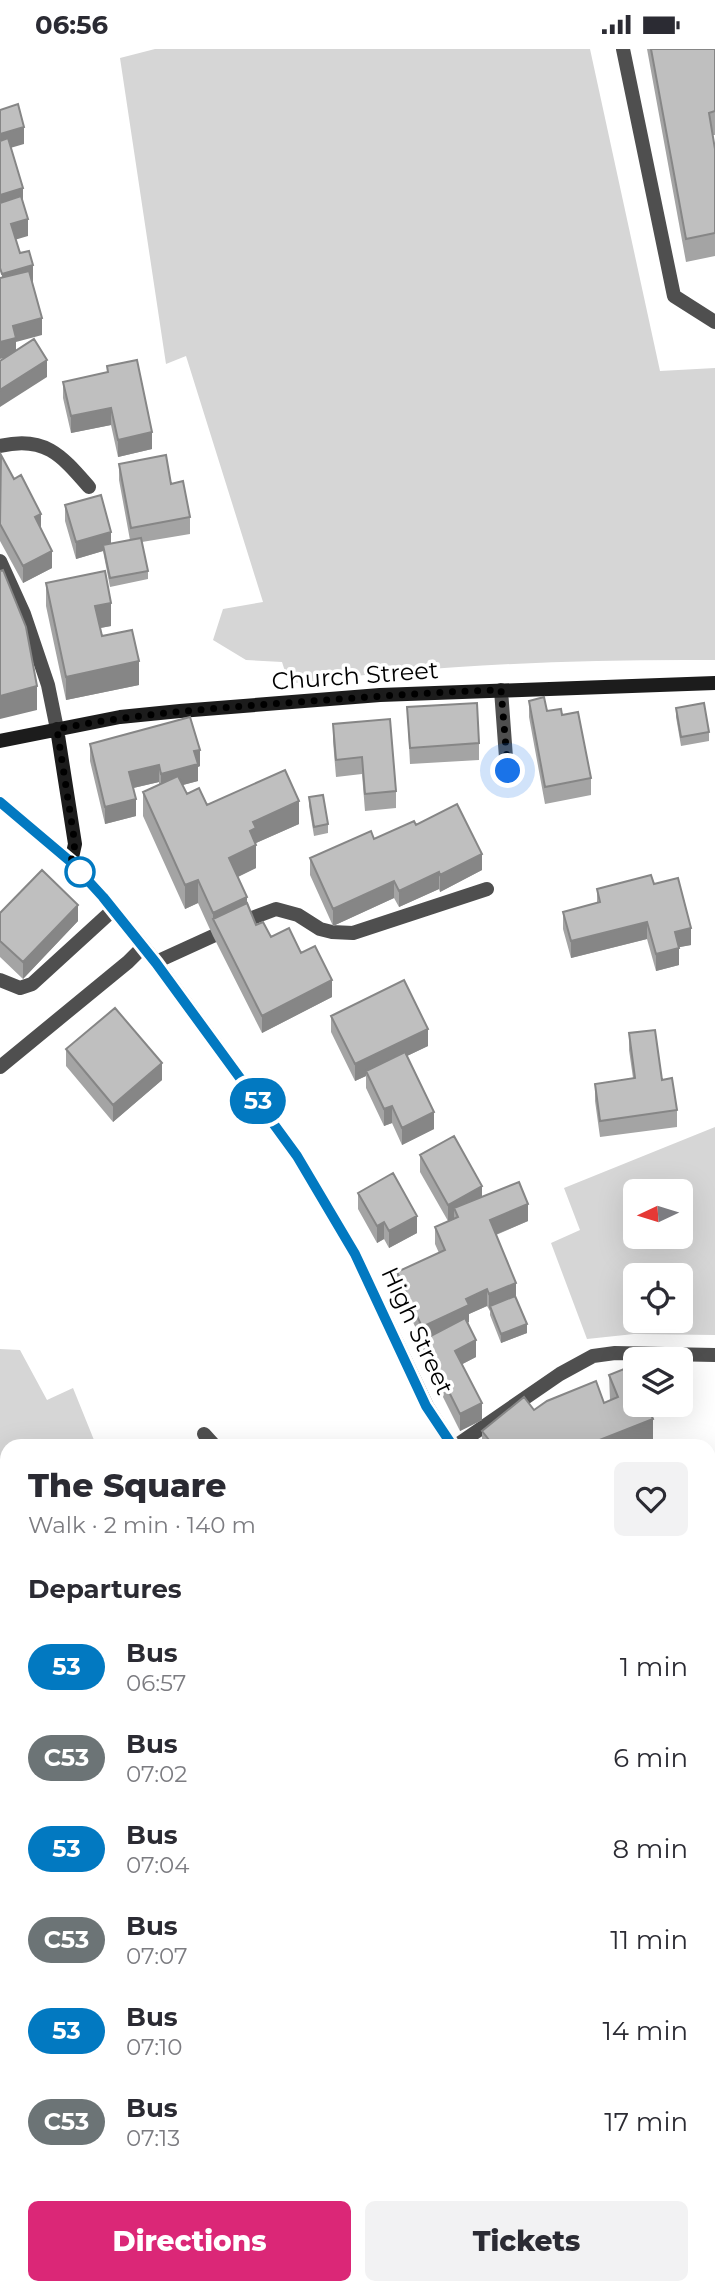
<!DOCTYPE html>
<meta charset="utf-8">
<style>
:root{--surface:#fff;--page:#f2f2f3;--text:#2b2b33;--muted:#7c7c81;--accent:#db2777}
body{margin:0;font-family:Montserrat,sans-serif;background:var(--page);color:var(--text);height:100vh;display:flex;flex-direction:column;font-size:26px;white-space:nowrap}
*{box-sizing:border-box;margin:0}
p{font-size:23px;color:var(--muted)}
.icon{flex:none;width:38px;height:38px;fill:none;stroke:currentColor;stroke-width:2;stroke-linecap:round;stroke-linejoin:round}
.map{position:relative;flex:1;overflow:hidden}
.drawer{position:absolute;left:0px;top:1390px;width:716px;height:856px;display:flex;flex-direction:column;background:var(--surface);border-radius:21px 21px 0 0;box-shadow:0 7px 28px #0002}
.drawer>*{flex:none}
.badge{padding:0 14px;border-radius:23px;font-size:24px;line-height:46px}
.needle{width:46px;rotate:266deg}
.controls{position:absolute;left:623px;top:1130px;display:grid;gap:14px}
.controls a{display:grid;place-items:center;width:70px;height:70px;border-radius:10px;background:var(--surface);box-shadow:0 7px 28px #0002;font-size:35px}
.you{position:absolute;width:35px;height:35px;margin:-18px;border:5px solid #fff;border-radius:50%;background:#1a73e8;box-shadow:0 0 0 10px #1a73e833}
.map>.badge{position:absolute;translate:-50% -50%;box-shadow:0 0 0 4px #fff}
h2{padding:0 28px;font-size:26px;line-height:63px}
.round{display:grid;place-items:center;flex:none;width:74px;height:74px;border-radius:10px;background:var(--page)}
.summary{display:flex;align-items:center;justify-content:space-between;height:119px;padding:0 28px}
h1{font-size:33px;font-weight:800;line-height:52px}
.button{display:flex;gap:14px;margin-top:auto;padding:14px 28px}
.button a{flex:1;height:80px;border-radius:10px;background:var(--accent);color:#fff;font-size:28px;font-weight:800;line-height:80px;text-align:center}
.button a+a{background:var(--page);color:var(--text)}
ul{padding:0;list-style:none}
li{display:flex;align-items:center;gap:21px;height:91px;padding:0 28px}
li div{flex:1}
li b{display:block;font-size:26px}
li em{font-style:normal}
li .badge{min-width:77px;font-weight:700;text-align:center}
.status{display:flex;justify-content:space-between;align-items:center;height:49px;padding:0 35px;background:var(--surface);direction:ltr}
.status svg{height:19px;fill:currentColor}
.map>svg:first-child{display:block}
</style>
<div class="status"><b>06:56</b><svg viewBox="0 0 49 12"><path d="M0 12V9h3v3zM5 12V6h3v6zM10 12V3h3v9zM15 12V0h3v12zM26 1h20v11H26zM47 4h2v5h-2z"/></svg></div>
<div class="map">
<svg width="715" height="2244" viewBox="0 0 715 2244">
<rect width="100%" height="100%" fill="#fff"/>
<path fill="#d6d6d6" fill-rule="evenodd" d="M155 0H590L660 322 715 319V611C572 610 431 616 289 635L282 613 246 611 213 591 223 560 263 553 186 307 166 315 120 9Z
M715 1078V1286L634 1285 587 1290 551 1194 580 1181 564 1139ZM635 1143H681V1188H635ZM635 1227H681V1272H635Z
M0 1300 20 1301 47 1351 73 1339 96 1396H7V2238H350L352 2244H0Z"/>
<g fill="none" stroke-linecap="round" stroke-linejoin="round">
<path stroke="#717171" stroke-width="4.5" stroke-dasharray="2 3.5" stroke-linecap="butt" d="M709 1588 715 1584
M0 1791 7 1789
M0 2028 7 2026"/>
<path stroke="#4f4f4f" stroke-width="14" d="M623 0 674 247 715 273
M501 641 507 722
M247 871 276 860 298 866 320 880 332 883 353 884 487 840
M156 913 213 887
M0 931 20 939 32 935 113 861
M0 1018 128 913 143 898
M204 1385 214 1396
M709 1925 715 1924"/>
<path stroke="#4f4f4f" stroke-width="14" d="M0 397C45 386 62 407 89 438
M0 512 24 565 48 636 57 680
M457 1396 560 1325 593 1307 615 1304 715 1306
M709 1738H715"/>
<path stroke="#1c1c1c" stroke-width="14" d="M57 680 75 795 71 813
M0 692 120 668 180 662 380 646 715 634
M0 753 71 813 103 848 156 913 297 1107 355 1205 427 1357 452 1396
M709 1827 715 1838"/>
</g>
<path fill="#a4a4a4" d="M647 0H715V86H713L715 100V207L686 213Z
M107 317 152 400 118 408 111 376 71 384 63 349V333L107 323Z
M0 407 52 519 23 534 0 492Z
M119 415 171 435 190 468V485L142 493 148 522V530L110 538 103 502 76 510 65 472V456L111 495 130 491 119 431Z
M46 534 111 577 100 579 102 587 139 636 66 651 46 557Z
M529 652 547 662 562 666 591 729V746L545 755 529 668Z
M407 658 479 694V711L410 715Z
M676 659 709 683V692L681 697 676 668Z
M333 675 396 742V759L365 762 362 725 336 728 333 692Z
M90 695 200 717 198 718V732L182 736 187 745 207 756 299 775 256 794V819L238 828 256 876 271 888 301 904 332 948 262 984 213 887 198 854 185 860 143 767V743L159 736V733L133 739 136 767 105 775 90 712Z
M309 748 328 775V784L314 787 309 757Z
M416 776 482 821 440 843 439 840 399 858 394 849 333 877 310 826V809L374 790Z
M654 835 691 896 679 898V916L656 922 647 890 571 909 563 880V863L597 854V840Z
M0 864 78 872 23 930 0 908Z
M331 967 428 997 407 1007 434 1080 402 1096 392 1074 384 1077 366 1039V1027L355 1032 331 983Z
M629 984 662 1031 677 1061V1078L600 1088 595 1052V1035L633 1029 629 1001Z
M66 1000 162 1031 113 1073 66 1017Z
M420 1106 482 1148 528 1172 496 1186 527 1284 501 1294 490 1266V1262L487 1257 469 1265V1273L467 1274 476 1308 462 1315 482 1371 460 1382 423 1308V1294L397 1240V1223L439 1204 435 1195V1178L448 1172 420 1123Z
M358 1144 417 1184 389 1199 384 1190 377 1194 358 1160Z
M609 1326 653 1393 645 1396H482V1382L534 1361 604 1354 610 1351Z"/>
<path fill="#868686" d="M24 78V95L0 102V85Z
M23 139V156L0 163V146Z
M28 170V187L11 192V175Z
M33 216V233L2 242V225Z
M42 269V286L16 293V306L0 310V293L13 277Z
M47 311V328L0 358V341Z
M111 359V376L71 384V367Z
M152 383V400L118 408V391Z
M41 465V482L35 468Z
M111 483V500L103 496V502L76 510V493Z
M52 502V519L23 534V517Z
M111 554V577L95 580V557Z
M139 612V636L66 651V628Z
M37 637V661L0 670V647Z
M200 701V717L198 718V732L161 742V725L194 702Z
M159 716V733L129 740V723Z
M136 750V767L105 775V758Z
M299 752V775L256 794V819L229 832V809L250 782 253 773Z
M482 805V821L440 843V826Z
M439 823V840L399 858V842Z
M198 831V854L185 860V836Z
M394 832V849L333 877V860Z
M247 848V871L213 870V864Z
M78 856V872L23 930V913Z
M647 873V890L571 909V892Z
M691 879V896L675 899V883Z
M679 899V916L656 922V905Z
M332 931V948L262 984V967Z
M428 980V997L367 1026 366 1022V1027L355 1032V1015Z
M162 1014V1031L113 1073V1056Z
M392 1057V1074L384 1077V1060Z
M434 1063V1080L402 1096V1079Z
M482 1137V1154L454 1159V1170L448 1173V1156Z
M528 1155V1172L490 1188V1171Z
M417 1167V1184L389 1199V1182Z
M384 1173V1190L377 1194V1177Z
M516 1234V1251L490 1257 489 1262V1245Z
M487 1240V1257L469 1265V1273L424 1294 423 1291 422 1295V1278L466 1250Z
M527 1275V1284L501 1294V1285Z
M476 1291V1308L455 1319V1302Z
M482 1354V1371L460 1382V1365Z
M653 1370V1393L645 1396H587Z
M714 1675V1692L709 1694V1678Z"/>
<path fill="#bfbfbf" stroke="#868686" stroke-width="2" d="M651 0H715V62L709 64 715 100V184L686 190Z
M18 55 24 78 0 85V61Z
M8 89 23 139 0 146V92Z
M21 147 28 170 11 175 20 204 29 202 33 216 2 225 0 219V154Z
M29 222 42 269 13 277 16 289 0 293V229Z
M34 290 47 311 0 341V312Z
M137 311 152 383 118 391 111 359 71 367 63 333 108 323 107 317Z
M1 406 14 430 21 426 41 465 35 468 52 502 23 517 0 475Z
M166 406 171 435 183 432 190 468 131 479 119 415Z
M101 446 111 483 76 493 65 456Z
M141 489 148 522 110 529 103 496Z
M3 521 26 578 37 637 0 647V522Z
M105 522 111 554 95 557 102 587 132 581 139 612 66 628 46 534Z
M544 648 547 662 561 660 562 666 578 663 591 729 545 738 529 652Z
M477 654 479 694 410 699 407 658Z
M704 654 709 683 681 688 676 659Z
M190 668 200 701 194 702 198 715 161 725 159 716 129 723 136 750 105 758 90 695Z
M390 670 396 742 365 745 362 708 336 711 333 675Z
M285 721 299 752 253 773 256 779 250 782 256 796 229 809 247 848 213 864 198 831 185 836 143 743 178 727 187 745 199 739 207 756Z
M323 746 328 775 314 778 309 748Z
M457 755 482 805 440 826 439 823 399 842 394 832 333 860 310 809 371 782 374 790 414 772 416 776Z
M42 821 78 856 23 913 0 892V864Z
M651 826 654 835 678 829 691 879 675 883 679 899 656 905 647 873 571 892 563 863 600 853 597 840Z
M247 854 256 876 263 873 271 888 289 879 301 904 315 897 332 931 262 967 213 870Z
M404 931 428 980 355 1015 331 967Z
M115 959 162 1014 113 1056 66 1000Z
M655 981 662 1031 672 1029 677 1061 600 1072 595 1035 635 1029 629 984Z
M405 1003 434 1063 402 1079 392 1057 384 1060 366 1022Z
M454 1087 482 1137 448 1156 420 1106Z
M393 1124 417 1167 389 1182 384 1173 377 1177 358 1144Z
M519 1133 528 1155 490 1171 516 1234 489 1245 487 1240 466 1250 469 1256 422 1278 397 1223 445 1201 435 1178 458 1168 454 1159Z
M515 1247 527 1275 501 1285 490 1257Z
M465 1269 476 1291 455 1302 482 1354 460 1365 423 1291Z
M629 1318 635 1331V1356H647L653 1370 587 1396H493L482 1382 524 1348 534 1361 547 1352 596 1332 604 1354 618 1348 609 1326Z
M709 1662 714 1675 709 1678Z"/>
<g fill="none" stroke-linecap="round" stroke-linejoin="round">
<defs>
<path id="line" d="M0 753 71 813 103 848 156 914 297 1107 355 1205 426 1357 452 1396"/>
</defs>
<use href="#line" stroke="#fff" stroke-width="16"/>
<use href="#line" stroke="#0279c1" stroke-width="10"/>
<path stroke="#000" stroke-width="7" stroke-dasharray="0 12.6" d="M80 823 87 831 71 813 75 795 57 680C132 665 207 660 284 654 356 649 428 643 501 641L508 722"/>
</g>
<circle fill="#fff" stroke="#0279c1" stroke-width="3.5" cx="80" cy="823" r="14"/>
<g text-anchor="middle" stroke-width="7" stroke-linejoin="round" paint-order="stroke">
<g font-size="24" fill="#000" stroke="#fff">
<text transform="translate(355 627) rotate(-4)" y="8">Church Street</text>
<text transform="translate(417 1282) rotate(65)" y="8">High Street</text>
</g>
</g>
</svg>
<div class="controls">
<a><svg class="needle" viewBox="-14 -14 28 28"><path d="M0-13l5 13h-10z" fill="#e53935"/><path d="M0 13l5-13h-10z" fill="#7c7c81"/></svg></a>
<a><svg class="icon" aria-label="locate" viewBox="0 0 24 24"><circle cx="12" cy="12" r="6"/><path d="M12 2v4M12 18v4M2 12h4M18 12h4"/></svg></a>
<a><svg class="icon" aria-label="layers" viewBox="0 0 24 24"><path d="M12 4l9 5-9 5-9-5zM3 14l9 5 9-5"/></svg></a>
</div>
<div class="you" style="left:508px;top:722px"></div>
<b class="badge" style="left:258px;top:1052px;background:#0279c1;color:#fff">53</b>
<section class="drawer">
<div class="summary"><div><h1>The Square</h1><p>Walk · 2 min · 140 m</p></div><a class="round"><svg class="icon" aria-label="heart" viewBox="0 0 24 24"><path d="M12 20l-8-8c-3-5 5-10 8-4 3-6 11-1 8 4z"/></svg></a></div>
<h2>Departures</h2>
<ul>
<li><span class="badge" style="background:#0279c1;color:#fff">53</span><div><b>Bus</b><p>06:57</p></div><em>1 min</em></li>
<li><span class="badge" style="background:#6c7476;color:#fff">C53</span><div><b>Bus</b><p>07:02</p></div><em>6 min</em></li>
<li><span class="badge" style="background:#0279c1;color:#fff">53</span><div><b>Bus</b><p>07:04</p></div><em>8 min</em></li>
<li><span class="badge" style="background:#6c7476;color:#fff">C53</span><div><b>Bus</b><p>07:07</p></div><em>11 min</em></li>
<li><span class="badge" style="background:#0279c1;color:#fff">53</span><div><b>Bus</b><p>07:10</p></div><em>14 min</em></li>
<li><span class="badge" style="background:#6c7476;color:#fff">C53</span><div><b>Bus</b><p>07:13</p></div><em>17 min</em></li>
</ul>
<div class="button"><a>Directions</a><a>Tickets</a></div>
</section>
</div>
